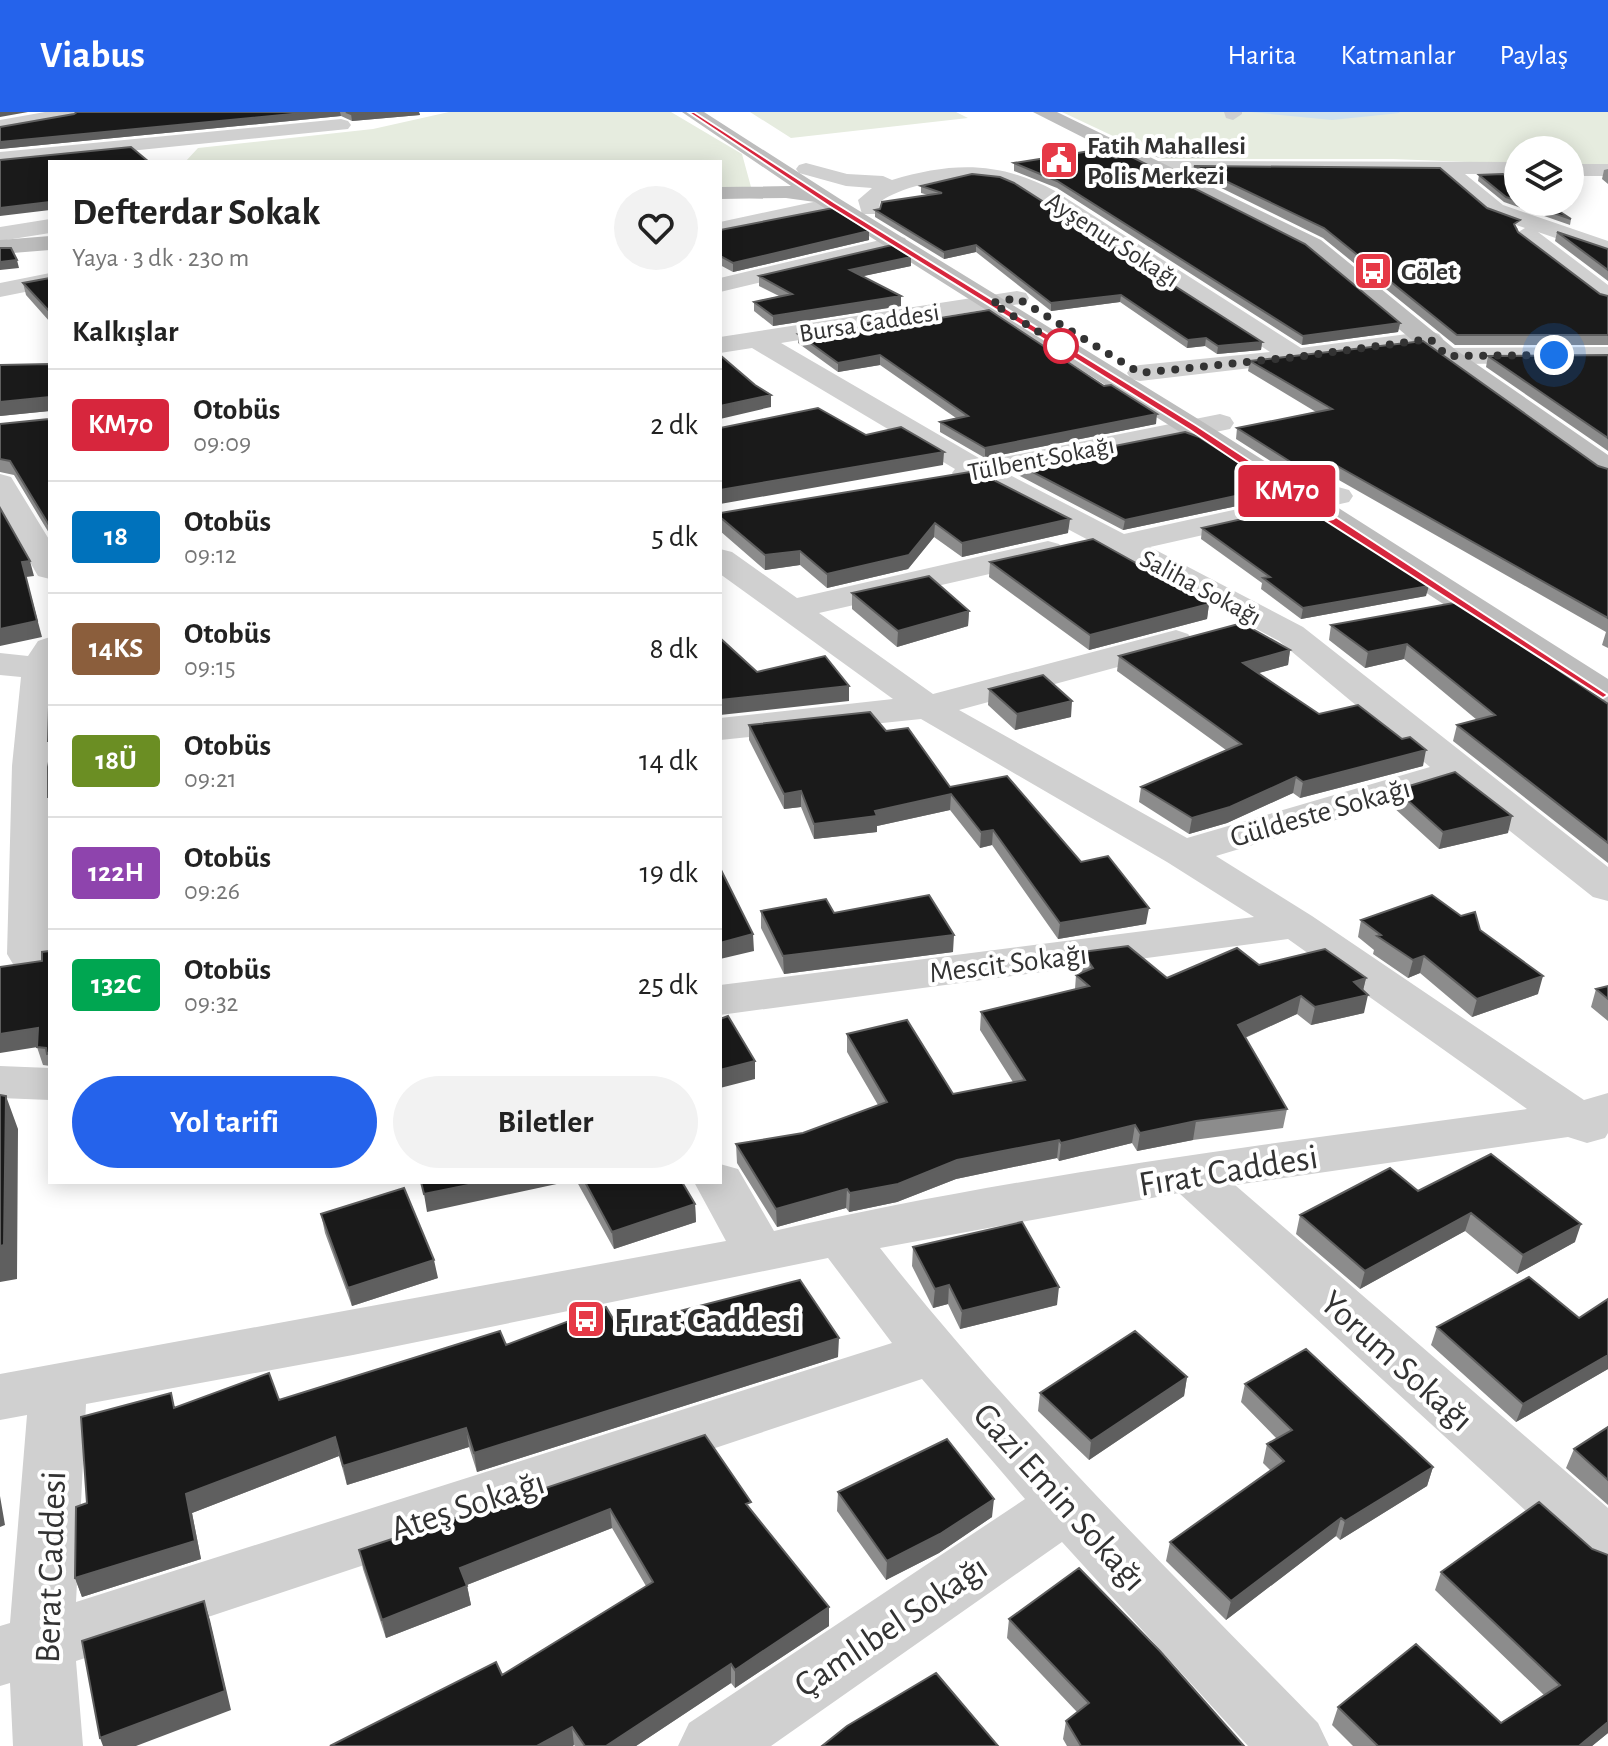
<!DOCTYPE html>
<html lang="tr">
<meta charset="utf-8">
<style>
:root{--surface:#fff;--page:#f2f2f2;--text:#222;--muted:#767676;--line:#e0e0e0;--accent:#2563eb}
body{margin:0;font-family:"Alegreya Sans",sans-serif;background:var(--page);color:var(--text);height:100vh;display:flex;flex-direction:column;font-size:30px;white-space:nowrap}
*{box-sizing:border-box;margin:0}
p{font-size:26px;color:var(--muted)}
.icon{flex:none;width:44px;height:44px;fill:none;stroke:currentColor;stroke-width:2;stroke-linecap:round;stroke-linejoin:round}
.map{position:relative;flex:1;overflow:hidden}
.side{position:absolute;left:48px;top:48px;width:674px;height:1024px;display:flex;flex-direction:column;background:var(--surface);border-radius:0px;box-shadow:0 4px 20px #0003}
.side>*{flex:none}
.badge{padding:0 16px;border-radius:6px;font-size:28px;line-height:52px}
.buttons{position:absolute;left:1504px;top:24px;display:grid;gap:16px}
.buttons a{display:grid;place-items:center;width:80px;height:80px;border-radius:50%;background:var(--surface);box-shadow:0 4px 20px #0003;font-size:40px}
.you{position:absolute;width:40px;height:40px;margin:-20px;border:6px solid #fff;border-radius:50%;background:#1a73e8;box-shadow:0 0 0 12px #1a73e833}
.map>.badge{position:absolute;translate:-50% -50%;box-shadow:0 0 0 4px #fff}
h2{padding:0 24px;font-size:30px;line-height:72px}
.round{display:grid;place-items:center;flex:none;width:84px;height:84px;border-radius:42px;background:var(--page)}
.overview{display:flex;align-items:center;justify-content:space-between;height:136px;padding:0 24px}
h1{font-size:38px;font-weight:600;line-height:60px}
.button{display:flex;gap:16px;margin-top:auto;padding:16px 24px}
.button a{flex:1;height:92px;border-radius:48px;background:var(--accent);color:#fff;font-size:32px;font-weight:600;line-height:92px;text-align:center}
.button a+a{background:var(--page);color:var(--text)}
ul{padding:0;list-style:none}
li{display:flex;align-items:center;gap:24px;height:112px;padding:0 24px;border-top:2px solid var(--line)}
li div{flex:1}
li b{display:block;font-size:30px}
li em{font-style:normal}
li .badge{min-width:88px;font-weight:700;text-align:center}
header{display:flex;align-items:center;gap:48px;box-sizing:border-box;height:112px;padding:0 40px;background:var(--accent);color:#fff}
header strong{font-size:38px}
nav{display:flex;gap:44px;margin-inline-start:auto;font-size:28px}
.map>svg:first-child{display:block}
</style>
<header>
<strong>Viabus</strong>
<nav><a>Harita</a><a>Katmanlar</a><a>Paylaş</a></nav>
</header>
<div class="map">
<svg width="1608" height="1634" viewBox="0 0 1608 1634">
<rect width="100%" height="100%" fill="#fff"/>
<path fill="#e6ecdf" d="M449 0H671L742 42 751 75 720 77V50H185L198 36 373 17Z
M750 0H956L968 6 791 26Z
M1062 0H1608V55L1570 54V38H1518V52L1393 47H1162Z"/>
<path fill="#cfe2ee" d="M1251 0H1399L1400 1 1332 8Z"/>
<g fill="none" stroke-linecap="round" stroke-linejoin="round">
<path fill="#d0d0d0" fill-rule="evenodd" d="M45 0H84L75 6 0 20V8Z
M1224 0H1242V2L1233 8 1226 6Z
M341 7 348 9 351 13 348 17 0 52V40Z
M1159 49 1518 50V62H1465L1503 93 1608 129V144L1538 120 1608 173V192L1599 190 1518 127 1515 122 1525 116 1487 103 1440 62 1152 59 1149 55Z
M806 51 847 62 883 64 892 68C952 50 999 49 1055 79L1301 236 1430 219 1439 222 1443 227 1439 232 1430 235 1140 269 1131 267 1127 261 1131 255 1140 253 1270 240 1039 89C1027 81 1014 73 1000 69 969 61 905 71 880 90L878 102H862L858 88 872 76 846 74 799 61 796 57 799 53Z
M1570 52H1608V64H1570Z
M832 86 843 92 840 97 720 124V110Z
M50 107V121L0 129V115Z
M897 124 905 126 908 131 905 136 720 180V166Z
M50 161V175L0 185V171Z
M1017 179 1026 181 1029 186 1026 191 781 231 984 349 1220 302 1230 305 1234 311 1230 317 1008 362 1124 422 1338 375 1349 378 1353 384 1349 390 1150 435 1303 515 1608 755V789L1593 785 1452 673 1216 744 1312 804 1584 988 1608 981V1021L1605 1026 1587 1031 1568 1025 1235 1073 1608 1396V1462L1586 1454 1179 1081 880 1136C1012 1305 1168 1457 1318 1611L1329 1634H1248L1062 1430 771 1634H678L689 1611 1025 1387 922 1267 76 1549 83 1634H13L10 1571 0 1574V1514L10 1511 27 1303 0 1308V1262L726 1129 694 1070H720V1052L738 1057 774 1119C1022 1062 1276 1031 1527 997L1288 827 720 903V873L1254 805 1167 750 921 607 720 628V606L893 587 720 462V437L732 440 797 486 1048 429 1059 432 1064 439 1059 446 819 501 933 582 1176 518 1188 522 1194 529 1188 536 959 598 1187 726 1430 655 1279 529 975 368 956 367 952 361 955 357 752 236 720 241V225ZM828 1146 892 1231 76 1490 86 1292 353 1243Z
M1608 235V251L1447 252 1438 250 1434 244 1438 238 1447 236Z
M0 362 11 365 50 429V467L38 464 0 398Z
M50 525V844L45 852 29 856 13 852 7 842 12 654 21 565 0 563V541L28 544 38 529Z
M0 954 50 956V988L0 986Z"/>
<path fill="#bdbdbd" fill-rule="evenodd" d="M682 0H704L840 87 1203 310 1608 567V594L1595 591 1183 322 815 90 786 86 720 87V75L791 74Z
M1033 0H1057L1321 128 1456 238 1608 343V366L1597 363 1438 250 1305 138Z
M50 124V138L0 142V128Z"/>
</g>
<path fill="#8c8c8c" d="M77 0H419L420 3 352 9 341 4 0 37V15L74 2Z
M1149 36 1211 41 1210 46H1159L1149 41Z
M1014 51 1400 211 1398 220 1302 233 1057 76 1014 59Z
M1194 54 1487 96 1518 117H1517L1518 120 1600 182 1608 184V233H1455L1323 126 1193 62Z
M1608 57V72L1602 67 1604 58Z
M972 62 1262 230 1261 238 1217 242 1205 234 1187 236 1120 190 1051 199 976 140 944 147 875 105V98L928 83 921 81V74Z
M1479 63 1518 72V90H1545L1571 107 1570 113 1504 90 1478 69Z
M720 118 869 128 733 160 720 153Z
M1557 120 1608 137V169L1555 129Z
M911 145V154L863 164 901 194 773 214 754 199V190L779 184 759 174V164Z
M50 166V210L26 183 23 171Z
M798 222 1156 312 985 346 940 320V310L956 306 880 253 838 260 798 231Z
M1608 243V339L1486 255 1488 244Z
M1250 249 1608 357V536L1602 533 1606 520 1330 363 1322 375 1314 377 1236 327 1237 316 1316 300 1248 259Z
M50 252V448L49 421 14 363 0 360V312L49 307V299L0 304Z
M1019 353 1277 375 1275 386 1123 418 1018 363Z
M976 359 1068 421 962 445 934 425 908 457 827 476 800 453 765 458 720 419V401Z
M1202 416 1426 484 1301 507 1261 477 1262 471 1201 427Z
M990 450 1209 492 1207 507 1089 538 989 465Z
M852 481 969 499 968 514 897 535 852 497Z
M1459 490 1608 592V751L1453 629 1457 613 1477 608 1404 547 1365 556 1329 528 1331 513Z
M1290 538 1288 553 1258 561 1319 602 1423 654 1300 686 1293 681 1227 711 1189 722 1139 690 1141 675 1226 638 1117 559 1119 544Z
M989 577 1071 605 1015 618 988 593Z
M749 613 886 619 950 675 1081 750 1146 812 1058 827 992 733 980 736 950 698 877 714V720L814 727 801 695 784 697 749 628Z
M1396 678 1508 721 1439 737 1392 694Z
M761 799 834 801 953 840 784 862 761 816Z
M1361 808 1480 818 1538 882 1472 905 1420 861 1408 866 1373 842 1374 838 1358 825Z
M50 839V954L43 953 37 935 42 849Z
M1082 840 1167 866 1259 853 1366 866 1363 878 1364 901 1311 913 1297 902 1245 926 1287 997 1283 1016 1193 1028 1137 1039 1132 1031 1059 1049 1057 1046 956 1067 897 1090 849 1100 846 1096 777 1115 737 1051 736 1032 803 1021 878 993 847 940V922L953 982 1013 970 980 918 981 900 1075 877 1076 863 1082 860 1080 858Z
M1608 874V909L1591 895 1596 877Z
M577 1070H682L695 1092 696 1110 614 1137Z
M1418 1079 1575 1130 1517 1162 1465 1119 1360 1177 1296 1122 1300 1103Z
M321 1102 438 1166 352 1194 325 1121Z
M913 1135 1057 1193 960 1217 948 1192 933 1196 912 1154Z
M1608 1187V1257L1516 1310 1431 1233 1437 1215 1579 1206Z
M618 1215 838 1245 477 1360 469 1335 347 1373 339 1344 192 1401 201 1447 82 1485 75 1466 176 1295 279 1288 506 1233Z
M1187 1265 1184 1284 1089 1348 1038 1299 1040 1281Z
M1245 1272 1433 1355 1427 1374 1340 1428 1336 1424 1226 1508 1166 1449 1170 1430 1271 1359 1263 1351 1267 1332 1277 1327 1241 1290Z
M1608 1315V1393L1566 1356 1574 1337Z
M705 1323 751 1398 829 1495V1514L735 1576 731 1571 636 1634H575L502 1563 646 1474 612 1416 467 1473 471 1493 386 1526 363 1457 359 1438Z
M838 1380 992 1405 939 1441 886 1468 837 1399Z
M1592 1437 1608 1443V1621L1592 1634H1353L1332 1613 1338 1595 1501 1611 1544 1583 1435 1478 1441 1460Z
M1009 1507 1244 1634H1067L1063 1627 1066 1609 1077 1600 1007 1526Z"/>
<path fill="#5f5f5f" d="M0 0H28L0 5Z
M313 0H340L341 4 0 37V30Z
M376 0H419L420 3 352 9 351 2Z
M50 90V98L0 104V96Z
M869 119V128L733 160V151Z
M976 133V140L944 147V140Z
M911 145V154L850 167V158Z
M17 148 19 156 0 158V150Z
M1121 183 1120 190 1051 199V191Z
M901 184V194L773 214V204Z
M1400 211 1398 220 1302 233 1303 224Z
M1206 226 1205 234 1187 236 1188 228Z
M1262 230 1261 238 1217 242 1218 234Z
M880 243V253L838 260V251Z
M771 283V295L720 307V294Z
M49 285 50 299 0 304V290Z
M1157 302 1156 312 985 346V336Z
M944 340 943 353 720 392V378Z
M1332 351 1330 363 1322 375 1314 377 1316 366Z
M1277 375 1275 386 1123 418 1125 408Z
M1070 407 1068 421 962 445V431Z
M935 411 934 425 908 457 827 476V462Z
M800 439V453L765 458V443Z
M30 449 34 464 26 465 42 525 0 534V517L22 450Z
M1429 474 1426 484 1301 507 1303 496Z
M1209 492 1207 507 1089 538 1090 523Z
M969 499 968 514 897 535 898 519Z
M1407 532 1404 547 1365 556 1368 540Z
M1290 538 1288 553 1241 566 1243 551Z
M849 574V589L720 603V588Z
M1072 589 1071 605 1015 618 1017 602Z
M1426 638 1423 654 1300 686 1303 670Z
M1296 665 1293 681 1227 711 1189 722 1192 706Z
M801 679V695L784 697V682Z
M951 682 950 698 877 714V720L814 727V712Z
M1512 704 1508 721 1439 737 1443 720Z
M993 718 992 733 980 736 981 720Z
M1149 796 1146 812 1058 827 1060 811Z
M753 822 754 839 720 847V831Z
M954 823 953 840 784 862 783 844Z
M1424 844 1420 861 1408 866 1413 848Z
M1543 864 1538 882 1472 905 1477 887Z
M1366 866 1362 883H1368L1364 901 1311 913 1315 895 1354 870Z
M1301 884 1297 902 1235 930 1238 913Z
M38 916 44 934 0 941V922Z
M755 949V967L720 976V958Z
M6 984 18 1017 17 1167 0 1170V1134Z
M1196 1009 1193 1028 1137 1039 1140 1021Z
M1135 1013 1132 1031 1059 1049 1061 1031Z
M1059 1028 1057 1046 956 1067 897 1090 849 1100 850 1081 957 1048Z
M483 1070H566L427 1100 424 1082Z
M847 1077 846 1096 777 1115 776 1097Z
M695 1092 696 1110 614 1137 612 1120Z
M1471 1101 1465 1119 1360 1177 1365 1159Z
M1581 1112 1575 1130 1517 1162 1523 1143Z
M434 1148 438 1166 352 1194 348 1176Z
M949 1173 948 1192 933 1196 935 1177Z
M1059 1175 1057 1193 960 1217 962 1199Z
M839 1226 838 1245 477 1360 474 1341Z
M1608 1243V1257L1516 1310 1523 1292Z
M1187 1265 1184 1284 1089 1348 1091 1329Z
M466 1316 469 1335 347 1373 343 1354Z
M335 1325 339 1344 192 1401 201 1447 82 1485 75 1466 186 1382Z
M1433 1355 1427 1374 1340 1428 1345 1409Z
M0 1384 5 1413 0 1415Z
M994 1387 992 1405 939 1441 886 1468 887 1449Z
M610 1397 612 1416 464 1474 460 1456Z
M1341 1406 1336 1424 1226 1508 1231 1489Z
M467 1474 471 1493 386 1526 382 1508Z
M204 1489 210 1508 231 1598 136 1634H103L100 1626Z
M829 1495V1514L735 1576V1558Z
M731 1552V1571L636 1634H606Z
M1608 1610V1621L1592 1634H1579Z
M572 1615 574 1633 573 1634H537Z"/>
<path fill="#1a1a1a" stroke="#5f5f5f" stroke-width="2" d="M77 0H313L0 30V15L74 2Z
M346 0H376L351 2Z
M1164 30 1211 41H1159L1149 36Z
M131 35 149 50H50V90L0 96V48Z
M1096 38 1116 46 1126 42 1305 132 1400 211 1303 224 1057 69 1014 51Z
M1194 54 1440 56 1487 96 1520 108 1514 112 1518 120 1600 182 1608 184V223H1457L1324 116Z
M972 62 1000 65 1014 71 1262 230 1218 234 1206 226 1188 228 1121 183 1051 191 976 133 944 140 875 98 880 97 882 90 942 81 921 74Z
M1503 62 1518 72V89L1506 85 1479 63Z
M1521 90H1545L1571 107Z
M833 96 869 119 733 151 720 144V118Z
M1557 120 1608 137V158Z
M892 133 911 145 850 158 901 184 773 204 754 190 792 182 759 164Z
M0 136H11L17 148 0 150Z
M50 166V200L23 171Z
M989 198 1104 274 1111 273 1157 302 985 336 940 310 968 304 880 243 838 251 798 222 931 201 940 206Z
M1423 229 1598 354 1608 357V506L1332 351 1324 364 1316 366 1237 316 1332 297 1250 249Z
M720 243 755 273 771 283 720 294Z
M1608 243V326L1488 244Z
M50 252V445H49V413L10 349 0 347V312L49 307V285L0 290V253Z
M818 296 866 323 901 315 944 340 720 378V316Z
M1185 320 1199 325 1277 375 1125 408 1019 353Z
M976 359 1070 407 962 431 935 411 909 443 827 462 800 439 765 443 720 405V401Z
M1304 393 1429 474 1303 496 1263 466 1270 465 1202 416Z
M0 396 30 449 22 450 37 509 0 517Z
M1093 427 1209 492 1090 523 990 450Z
M929 464 969 499 898 519 852 481Z
M1459 490 1608 592V731L1457 613 1495 603 1407 532 1368 540 1331 513Z
M1242 511 1290 538 1243 551 1319 602 1358 593 1402 627 1410 625 1426 638 1303 670 1296 665 1230 695 1192 706 1141 675 1241 632 1119 544Z
M720 526 757 560 825 544 849 574 720 588Z
M1043 563 1072 589 1017 602 989 577Z
M50 594V629H48L49 595Z
M870 600 886 619 908 616 950 675 1007 664 1081 750 1108 744 1149 796 1060 811 993 718 981 720 951 682 875 699 877 704 814 712 801 679 784 682 749 613Z
M50 645V685H48V655Z
M1455 660 1512 704 1443 720 1396 678Z
M720 756 753 822 720 831Z
M929 783 954 823 783 844 761 799 826 787 834 801Z
M1432 783 1461 804 1475 800 1480 818 1543 864 1477 887 1424 844 1413 848 1377 824 1381 823 1361 808Z
M1128 834 1167 866 1237 836 1259 853 1325 837 1366 866 1354 870 1368 883 1315 895 1301 884 1238 913 1287 997 1196 1009 1140 1021 1135 1013 1061 1031 1059 1028 957 1048 898 1072 850 1081 847 1077 776 1097 736 1032 803 1021 887 990 847 922 907 908 953 982 1025 968 981 900 1089 874 1076 863 1093 856 1082 840Z
M50 839V941L47 942 46 936 37 935 38 916 0 922V855L42 849V840Z
M1608 874V887L1596 877Z
M728 904 755 949 720 958V907Z
M0 983 6 984 4 1133 0 1134Z
M1491 1042 1581 1112 1523 1143 1471 1101 1365 1159 1300 1103 1390 1056 1418 1079Z
M421 1070H483L424 1082Z
M585 1070H682L695 1092 612 1120Z
M404 1076 434 1148 348 1176 321 1102Z
M1022 1110 1059 1175 962 1199 949 1173 935 1177 913 1135Z
M1529 1165 1579 1206 1608 1187V1243L1523 1292 1437 1215Z
M800 1168 839 1226 474 1341 466 1316 343 1354 335 1325 186 1382 195 1429 75 1466 76 1395 87 1391 81 1305 171 1281 174 1296 269 1261 279 1288 500 1219 506 1233 606 1195 618 1215Z
M1135 1219 1187 1265 1091 1329 1040 1281Z
M1306 1237 1433 1355 1345 1409 1341 1406 1231 1489 1170 1430 1284 1349 1267 1332 1292 1318 1245 1272Z
M1608 1315V1368L1574 1337Z
M705 1323 751 1390 746 1392 829 1495 735 1558 731 1552 606 1634H585L572 1615 537 1634H330L496 1550 502 1563 653 1470 610 1397 460 1456 467 1474 382 1508 359 1438Z
M947 1327 994 1387 940 1422 887 1449 838 1380Z
M1539 1390 1592 1437 1608 1443V1610L1579 1634H1378L1338 1595 1416 1532 1501 1611 1560 1573 1441 1460Z
M1079 1456 1160 1539 1244 1634H1081L1066 1609 1089 1591 1009 1507Z
M204 1489 225 1579 100 1626 82 1529Z
M936 1561 998 1634H822L847 1614Z"/>
<path fill="#d7263d" stroke="#fff" stroke-width="2" d="M688 0H694L835 91 1197 314 1608 583 1603 586 1301 393 1190 318 829 94Z"/>
<g fill="none" stroke-linecap="round" stroke-linejoin="round">
<path stroke="#333" stroke-width="8" stroke-dasharray="0 14.4" d="M1061 234 1068 238 992 191 1017 186 1140 261 1296 245 1430 227 1447 244 1554 243"/>
</g>
<defs>
<symbol id="civic-square" viewBox="-11 -11 22 22"><rect x="-9" y="-9" width="18" height="18" rx="4" fill="#e63946" stroke="#fff"/><path d="M-.6-6.5H3V-4.5H.6V-3L4-1V1h2V6H-6V1h2V-1L-.6-3ZM-1.2 2.5V6h2.4V2.5Z" fill="#fff"/></symbol>
<symbol id="bus-square" viewBox="-11 -11 22 22"><rect x="-9" y="-9" width="18" height="18" rx="4" fill="#e63946" stroke="#fff"/><path d="M-5-6H5V4H4V6H2V4H-2V6H-4V4H-5ZM-3.5-4V0h7V-4ZM-3.5 1.2v1.5H-2V1.2ZM2 1.2v1.5H3.5V1.2Z" fill="#fff"/></symbol>
</defs>
<g fill-rule="evenodd">
<use href="#civic-square" x="1037" y="26" width="44" height="44"/>
<use href="#bus-square" x="1351" y="137" width="44" height="44"/>
<use href="#bus-square" x="564" y="1185" width="44" height="44"/>
</g>
<circle fill="#fff" stroke="#d7263d" stroke-width="4" cx="1061" cy="234" r="16"/>
<g text-anchor="middle" stroke-width="8" stroke-linejoin="round" paint-order="stroke">
<g font-size="26" font-weight="bold" fill="#333" stroke="#fff" text-anchor="start">
<text x="1087" y="42">Fatih Mahallesi<tspan x="1087" dy="30">Polis Merkezi</tspan></text>
<text x="1401" y="168">Gölet</text>
</g>
<g font-size="26" fill="#333" stroke="#fff">
<text transform="translate(1113 127) rotate(33)" y="9">Ayşenur Sokağı</text>
<text transform="translate(869 210) rotate(-9)" y="9">Bursa Caddesi</text>
<text transform="translate(1041 346) rotate(-11)" y="9">Tülbent Sokağı</text>
<text transform="translate(1201 475) rotate(28)" y="9">Saliha Sokağı</text>
</g>
<g font-size="30" fill="#333" stroke="#fff">
<text transform="translate(1320 700) rotate(-16)" y="10">Güldeste Sokağı</text>
<text transform="translate(1008 851) rotate(-7)" y="10">Mescit Sokağı</text>
</g>
<g font-size="36" fill="#333" stroke="#fff">
<text transform="translate(1228 1057) rotate(-9)" y="13">Fırat Caddesi</text>
<text transform="translate(1398 1248) rotate(42)" y="13">Yorum Sokağı</text>
<text transform="translate(1061 1384) rotate(48)" y="13">Gazi Emin Sokağı</text>
<text transform="translate(467 1392) rotate(-18)" y="13">Ateş Sokağı</text>
<text transform="translate(49 1455) rotate(-88)" y="13">Berat Caddesi</text>
<text transform="translate(890 1513) rotate(-34)" y="13">Çamlıbel Sokağı</text>
</g>
<g font-size="36" font-weight="bold" fill="#333" stroke="#fff" text-anchor="start">
<text x="614" y="1220">Fırat Caddesi</text>
</g>
</g>
</svg>
<div class="buttons">
<a><svg class="icon" aria-label="layers" viewBox="0 0 24 24"><path d="M12 4l9 5-9 5-9-5zM3 14l9 5 9-5"/></svg></a>
</div>
<div class="you" style="left:1554px;top:243px"></div>
<b class="badge" style="left:1287px;top:379px;background:#d7263d;color:#fff">KM70</b>
<section class="side">
<div class="overview"><div><h1>Defterdar Sokak</h1><p>Yaya · 3 dk · 230 m</p></div><a class="round"><svg class="icon" aria-label="heart" viewBox="0 0 24 24"><path d="M12 20l-8-8c-3-5 5-10 8-4 3-6 11-1 8 4z"/></svg></a></div>
<h2>Kalkışlar</h2>
<ul>
<li><span class="badge" style="background:#d7263d;color:#fff">KM70</span><div><b>Otobüs</b><p>09:09</p></div><em>2 dk</em></li>
<li><span class="badge" style="background:#0072bc;color:#fff">18</span><div><b>Otobüs</b><p>09:12</p></div><em>5 dk</em></li>
<li><span class="badge" style="background:#8b5e3c;color:#fff">14KS</span><div><b>Otobüs</b><p>09:15</p></div><em>8 dk</em></li>
<li><span class="badge" style="background:#6b8e23;color:#fff">18Ü</span><div><b>Otobüs</b><p>09:21</p></div><em>14 dk</em></li>
<li><span class="badge" style="background:#8e44ad;color:#fff">122H</span><div><b>Otobüs</b><p>09:26</p></div><em>19 dk</em></li>
<li><span class="badge" style="background:#00a651;color:#fff">132C</span><div><b>Otobüs</b><p>09:32</p></div><em>25 dk</em></li>
</ul>
<div class="button"><a>Yol tarifi</a><a>Biletler</a></div>
</section>
</div>
